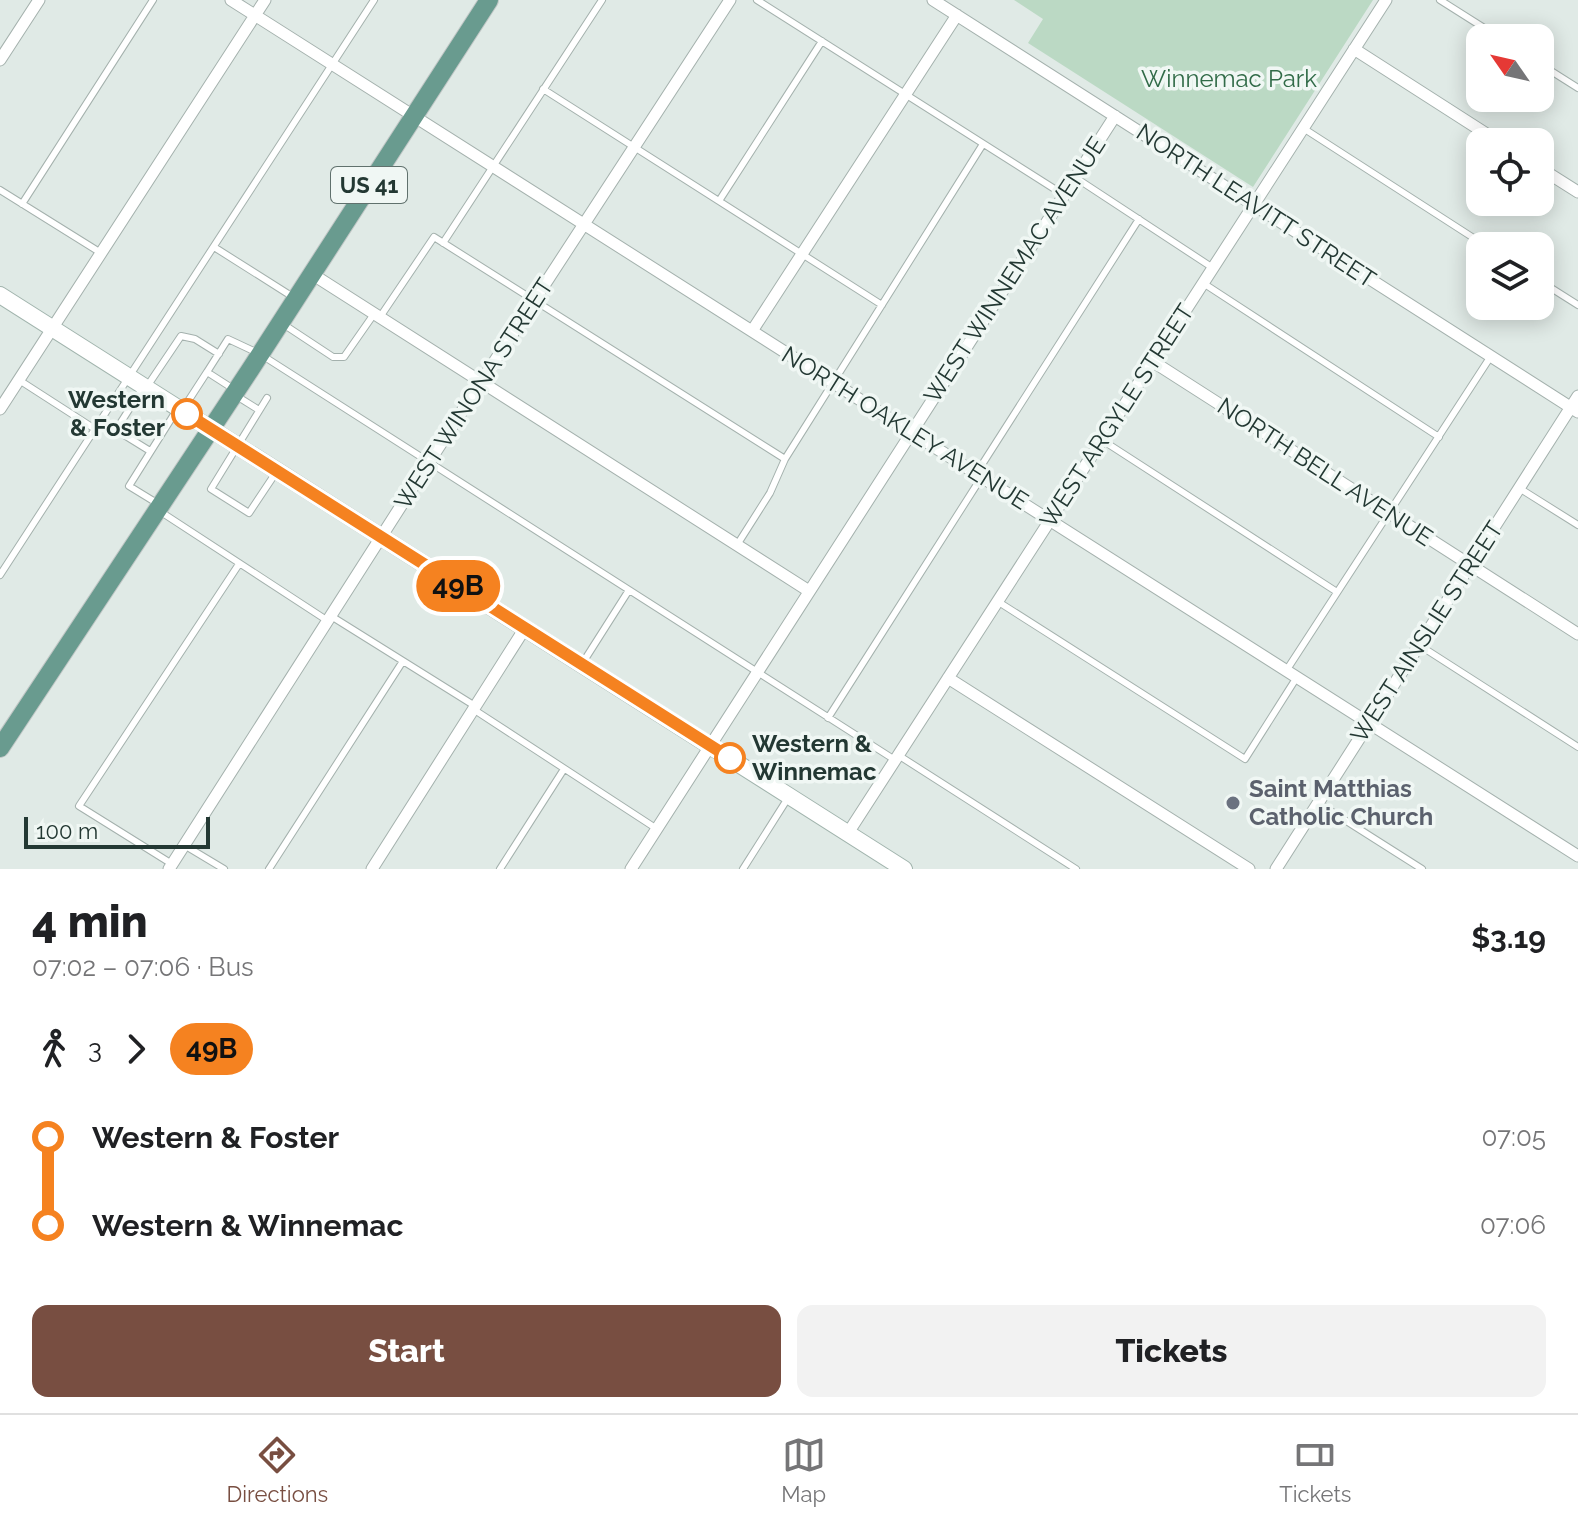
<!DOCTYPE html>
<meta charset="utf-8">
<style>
:root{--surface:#fff;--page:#f2f2f2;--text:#202124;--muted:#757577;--line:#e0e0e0;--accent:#784e41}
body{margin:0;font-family:Raleway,sans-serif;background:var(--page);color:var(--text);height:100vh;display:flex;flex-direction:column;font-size:30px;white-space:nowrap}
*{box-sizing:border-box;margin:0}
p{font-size:26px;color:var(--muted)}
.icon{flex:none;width:44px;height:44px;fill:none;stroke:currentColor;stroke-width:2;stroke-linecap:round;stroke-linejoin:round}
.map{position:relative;height:869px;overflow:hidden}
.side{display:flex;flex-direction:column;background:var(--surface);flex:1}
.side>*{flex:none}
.badge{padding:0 16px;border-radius:26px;font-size:28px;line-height:52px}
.needle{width:52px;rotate:304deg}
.buttons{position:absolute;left:1466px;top:24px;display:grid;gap:16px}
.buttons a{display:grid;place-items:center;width:88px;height:88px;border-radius:16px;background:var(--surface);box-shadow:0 4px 20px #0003;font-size:40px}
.scale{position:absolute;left:24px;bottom:20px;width:186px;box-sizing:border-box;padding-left:8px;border:4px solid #233833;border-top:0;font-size:22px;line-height:28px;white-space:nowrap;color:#233833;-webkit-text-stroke:6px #f0f7f4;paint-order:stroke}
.map>.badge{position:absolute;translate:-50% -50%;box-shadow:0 0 0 4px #fff}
.legs{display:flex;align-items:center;gap:12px;height:88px;padding:0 32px;font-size:26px}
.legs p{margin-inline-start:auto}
.summary{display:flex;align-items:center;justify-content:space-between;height:136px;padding:0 32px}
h1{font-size:44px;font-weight:800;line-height:60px}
.cta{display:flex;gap:16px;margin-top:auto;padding:16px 32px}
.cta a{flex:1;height:92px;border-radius:16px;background:var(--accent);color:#fff;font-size:32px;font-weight:800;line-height:92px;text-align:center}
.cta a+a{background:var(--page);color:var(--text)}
ul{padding:0 32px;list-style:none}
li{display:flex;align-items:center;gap:28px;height:88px;font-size:30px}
li i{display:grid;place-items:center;width:12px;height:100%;margin:0 10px;background:currentColor}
li i::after{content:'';width:20px;height:20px;margin:-10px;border:6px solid;border-radius:50%;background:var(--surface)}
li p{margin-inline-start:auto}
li:first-child i{background:linear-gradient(#0000 50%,currentColor 0)}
li:last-child i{background:linear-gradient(currentColor 50%,#0000 0)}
.menu{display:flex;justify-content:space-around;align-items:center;height:112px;border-top:2px solid var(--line);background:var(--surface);font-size:22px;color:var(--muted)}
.menu a{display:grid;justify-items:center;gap:4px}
.menu .selected{color:var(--accent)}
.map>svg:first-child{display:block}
</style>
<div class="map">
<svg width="1578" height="869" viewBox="0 0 1578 869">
<rect width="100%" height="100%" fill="#e0eae6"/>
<path fill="#bbd9c4" d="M1014 0H1373L1253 187 1028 43 1043 19Z"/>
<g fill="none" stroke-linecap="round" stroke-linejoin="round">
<defs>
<path id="service" d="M757 0 1064 195
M1440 0 1500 38
M1540 64 1578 88
M543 89 882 305
M1303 128 1486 246
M1076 178 1213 268
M0 190 101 253
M719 201 822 41
M22 204 153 0
M443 243 602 0
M214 247 293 297
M1540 281 1578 305
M1203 283 1439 437
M380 317 434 237 785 459
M283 324 333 357H344L374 314
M19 380 95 429
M146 388 181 336 195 339 219 354
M142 389 116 430 150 451
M235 390 207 372 228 339 260 354 895 760
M235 395 259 410
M267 398 211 489 249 513 277 471
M183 409 207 372
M1102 440 1337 592
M976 474 1139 219
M1519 488 1578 525
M160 505 129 486 178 408
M161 512 328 621
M737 545 770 493 785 459 983 144
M0 575 374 0
M997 601 1245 759 1297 677
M331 616 475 706
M1419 645 1578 747
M582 664 629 590
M1286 671 1491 356
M473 709 657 829
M828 718 981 478
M898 755 1076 869
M1318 803 1422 869
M184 845 224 869
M172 864 79 806 239 564
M269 869 403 661
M500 869 564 769
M743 869 788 798"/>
<path id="minor" d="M231 0 1578 856
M933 0 1578 412
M1354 49 1499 142
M0 60 39 0
M1540 168 1578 192
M312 274 809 591
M752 331 957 15
M1152 361 1578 634
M0 409 265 0
M948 678 1249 869
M848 833 1386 0
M169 869 429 462 730 0
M372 869 525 628
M631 869 1115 116
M1276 869 1578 396"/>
<path id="secondary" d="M0 295 904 869"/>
<path id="primary" d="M0 748 250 370 489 0"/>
</defs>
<use href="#service" stroke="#a4b1ad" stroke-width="8"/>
<use href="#minor" stroke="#a4b1ad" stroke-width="13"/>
<use href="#secondary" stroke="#a1b4ad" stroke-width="18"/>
<use href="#primary" stroke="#c1c7c6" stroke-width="20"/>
<use href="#service" stroke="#fff" stroke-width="6"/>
<use href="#minor" stroke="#fff" stroke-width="11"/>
<use href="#secondary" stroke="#fff" stroke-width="16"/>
<use href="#primary" stroke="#699b8f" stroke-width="18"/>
</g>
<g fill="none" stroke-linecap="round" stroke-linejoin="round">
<defs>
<path id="line-1" d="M187 414 730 758"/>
</defs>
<use href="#line-1" stroke="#fff" stroke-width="18"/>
<use href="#line-1" stroke="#f58220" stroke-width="12"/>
</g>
<g fill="#fff" stroke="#f58220" stroke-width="4">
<circle cx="187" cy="414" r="14"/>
<circle cx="730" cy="758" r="14"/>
</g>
<circle fill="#6b7280" stroke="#f0f7f4" stroke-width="3" cx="1233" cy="803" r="8"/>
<g text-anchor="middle" stroke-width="7" stroke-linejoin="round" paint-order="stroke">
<rect fill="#f0f7f4" stroke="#60716d" stroke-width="2" x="331" y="167" width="76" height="36" rx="6"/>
<g font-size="22" font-weight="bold" fill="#233833">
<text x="369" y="193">US 41</text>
</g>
<g font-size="24" fill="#316b48" stroke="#f0f7f4">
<text x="1229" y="87">Winnemac Park</text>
</g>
<g font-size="24" fill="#233833" stroke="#f0f7f4">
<text transform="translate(1256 206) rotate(33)" y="8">NORTH LEAVITT STREET</text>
<text transform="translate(1015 270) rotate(-57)" y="8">WEST WINNEMAC AVENUE</text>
<text transform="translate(474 394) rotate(-57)" y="8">WEST WINONA STREET</text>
<text transform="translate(1117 416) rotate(-57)" y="8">WEST ARGYLE STREET</text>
<text transform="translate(905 428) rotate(32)" y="8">NORTH OAKLEY AVENUE</text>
<text transform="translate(1325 472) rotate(33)" y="8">NORTH BELL AVENUE</text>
<text transform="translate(1427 632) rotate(-57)" y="8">WEST AINSLIE STREET</text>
</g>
<g font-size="24" font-weight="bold" fill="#233833" stroke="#f0f7f4" text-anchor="end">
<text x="165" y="408">Western<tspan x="165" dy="28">&amp; Foster</tspan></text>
<text x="752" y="752" text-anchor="start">Western &amp;<tspan x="752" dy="28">Winnemac</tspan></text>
</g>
<g font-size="24" font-weight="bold" fill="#5b616d" stroke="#f0f7f4" text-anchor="start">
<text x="1249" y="797">Saint Matthias<tspan x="1249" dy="28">Catholic Church</tspan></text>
</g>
</g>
</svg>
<div class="buttons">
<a><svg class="needle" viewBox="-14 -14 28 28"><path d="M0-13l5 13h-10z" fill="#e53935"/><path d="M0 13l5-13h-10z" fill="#757577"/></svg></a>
<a><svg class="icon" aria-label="locate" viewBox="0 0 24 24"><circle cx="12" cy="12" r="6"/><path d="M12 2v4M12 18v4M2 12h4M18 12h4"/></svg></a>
<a><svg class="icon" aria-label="layers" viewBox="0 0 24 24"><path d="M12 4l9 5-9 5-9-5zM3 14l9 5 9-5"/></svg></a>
</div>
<div class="scale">100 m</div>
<b class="badge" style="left:458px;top:586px;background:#f58220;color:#111">49B</b>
</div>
<section class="side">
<div class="summary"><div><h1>4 min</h1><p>07:02 – 07:06 · Bus</p></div><b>$3.19</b></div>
<div class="legs"><svg class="icon" aria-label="walk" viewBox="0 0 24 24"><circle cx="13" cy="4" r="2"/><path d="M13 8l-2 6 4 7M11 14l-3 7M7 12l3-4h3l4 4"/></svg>3<svg class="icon" aria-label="forward" viewBox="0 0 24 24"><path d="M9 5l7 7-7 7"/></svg><b class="badge" style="background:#f58220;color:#111">49B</b></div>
<ul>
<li><i style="color:#f58220"></i><b>Western &amp; Foster</b><p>07:05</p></li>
<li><i style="color:#f58220"></i><b>Western &amp; Winnemac</b><p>07:06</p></li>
</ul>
<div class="cta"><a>Start</a><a>Tickets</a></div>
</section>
<nav class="menu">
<a class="selected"><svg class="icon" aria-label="directions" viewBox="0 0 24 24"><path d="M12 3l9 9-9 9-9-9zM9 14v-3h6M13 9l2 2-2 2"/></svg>Directions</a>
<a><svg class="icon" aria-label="map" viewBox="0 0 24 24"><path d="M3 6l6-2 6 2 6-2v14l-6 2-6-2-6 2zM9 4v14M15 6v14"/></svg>Map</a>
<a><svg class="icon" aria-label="tickets" viewBox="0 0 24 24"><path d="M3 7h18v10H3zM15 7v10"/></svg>Tickets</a>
</nav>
